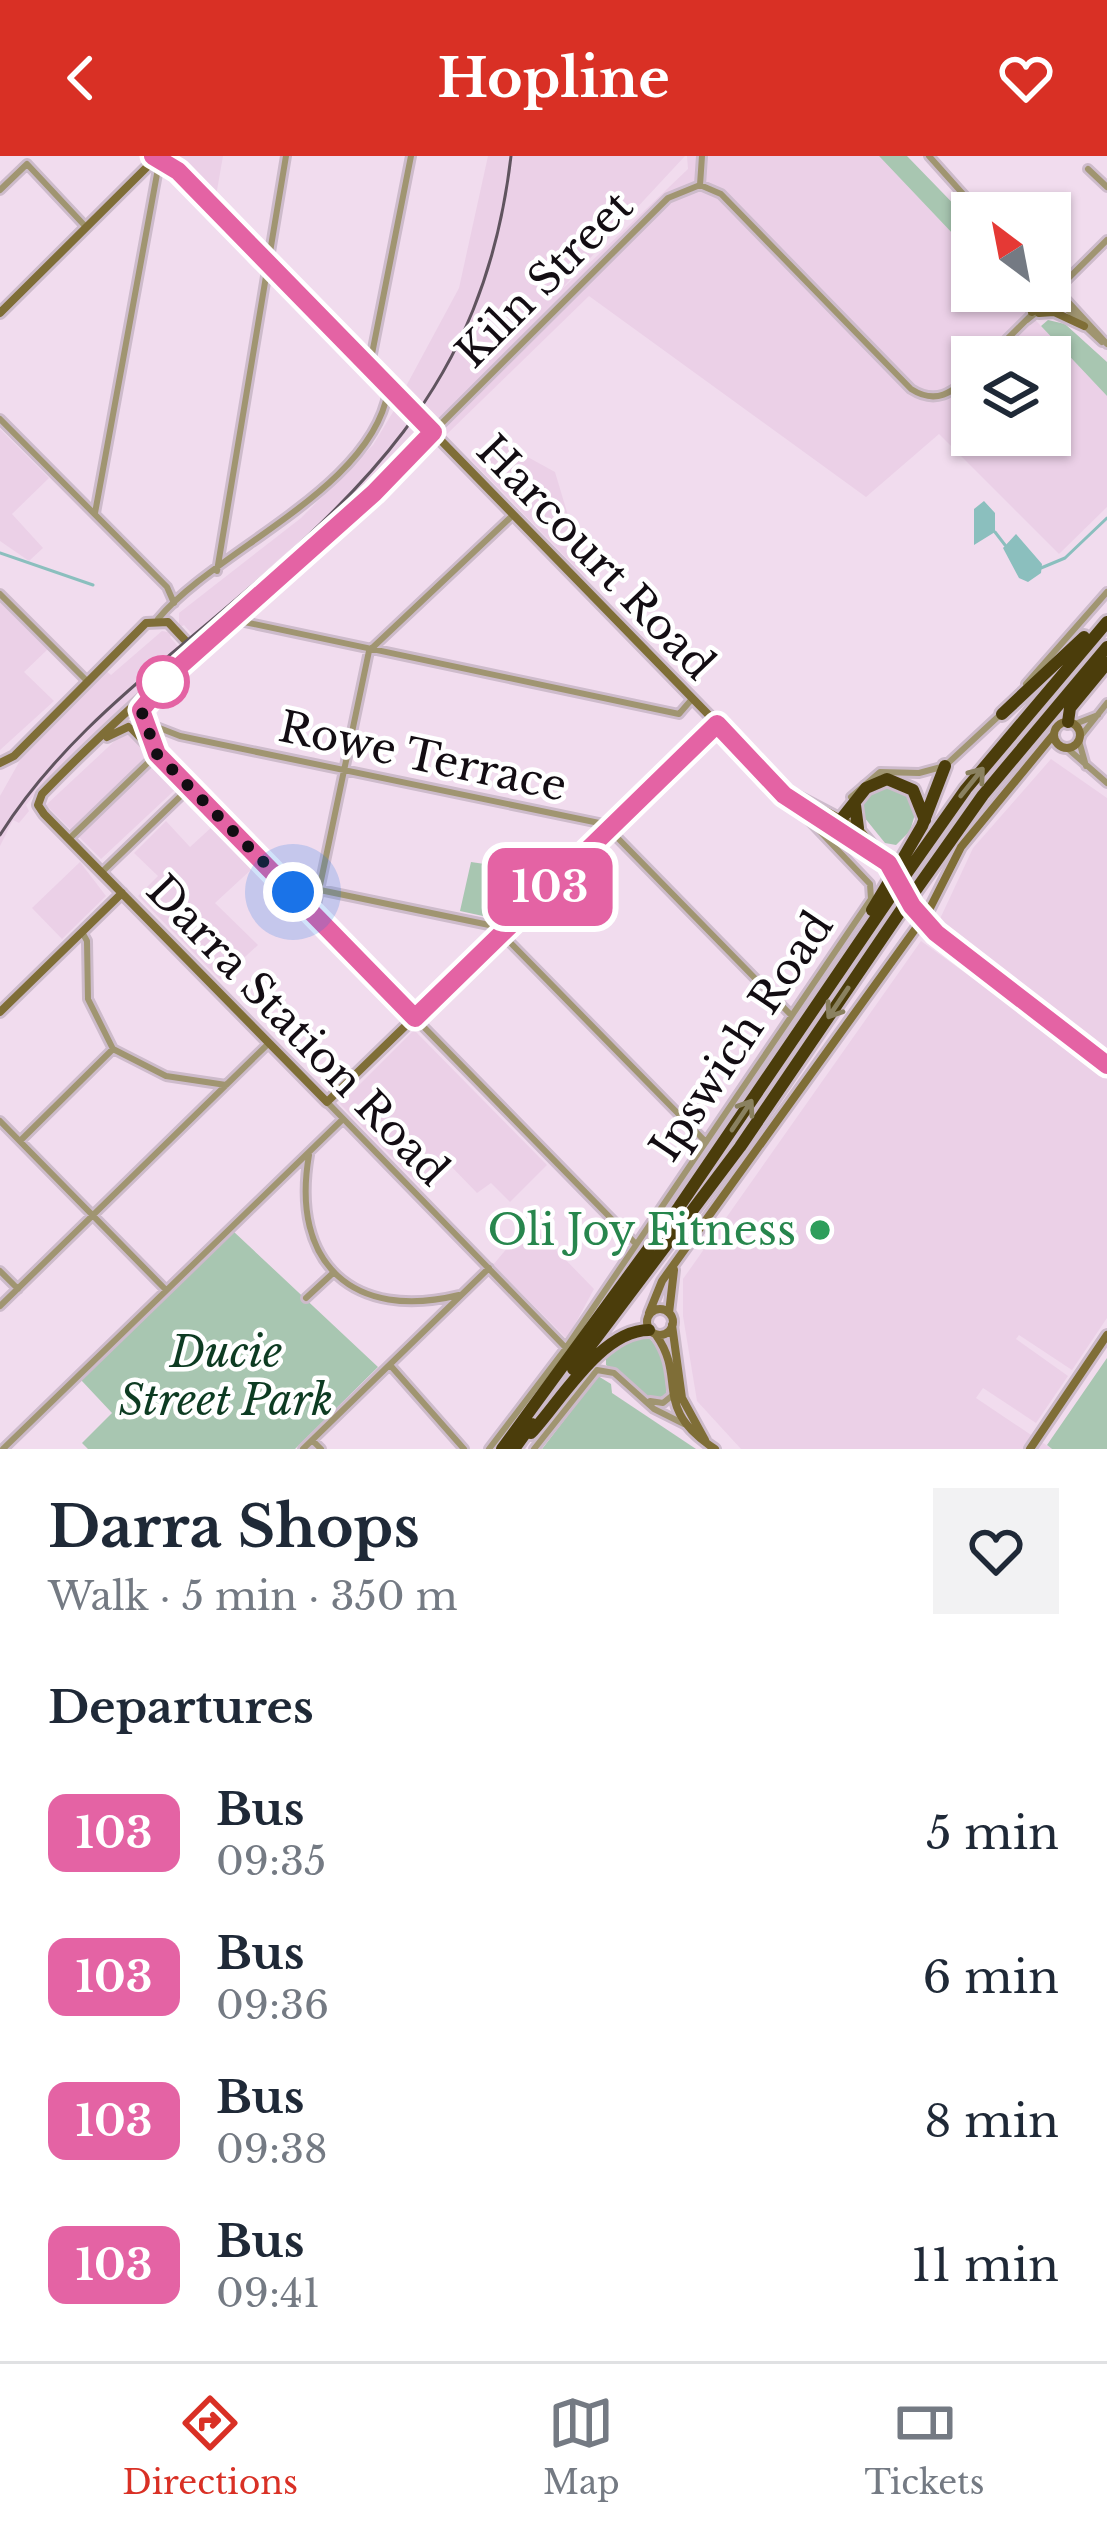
<!DOCTYPE html>
<meta charset="utf-8">
<style>
:root{--surface:#fff;--page:#f2f2f3;--text:#1f2937;--muted:#747a83;--line:#e0e1e3;--accent:#d93025}
body{margin:0;font-family:"Libre Baskerville",serif;background:var(--page);color:var(--text);height:100vh;display:flex;flex-direction:column;font-size:45px;white-space:nowrap}
*{box-sizing:border-box;margin:0}
p{font-size:39px;color:var(--muted)}
.icon{flex:none;width:66px;height:66px;fill:none;stroke:currentColor;stroke-width:2;stroke-linecap:round;stroke-linejoin:round}
.map{position:relative;height:1293px;overflow:hidden}
.panel{display:flex;flex-direction:column;background:var(--surface);flex:1}
.panel>*{flex:none}
.badge{padding:0 24px;border-radius:18px;font-size:42px;line-height:78px}
.needle{width:78px;rotate:328deg}
.fabs{position:absolute;left:951px;top:36px;display:grid;gap:24px}
.fabs a{display:grid;place-items:center;width:120px;height:120px;border-radius:0px;background:var(--surface);box-shadow:0 3px 9px #0004;font-size:60px}
.you{position:absolute;width:60px;height:60px;margin:-30px;border:9px solid #fff;border-radius:50%;background:#1a73e8;box-shadow:0 0 0 18px #1a73e833}
.map>.badge{position:absolute;translate:-50% -50%;box-shadow:0 0 0 6px #fff}
h2{padding:0 48px;font-size:45px;line-height:108px}
.round{display:grid;place-items:center;flex:none;width:126px;height:126px;border-radius:0px;background:var(--page)}
.head{display:flex;align-items:center;justify-content:space-between;height:204px;padding:0 48px}
h1{font-size:57px;font-weight:700;line-height:90px}
ul{padding:0;list-style:none}
li{display:flex;align-items:center;gap:36px;height:144px;padding:0 48px}
li div{flex:1}
li b{display:block;font-size:45px}
li em{font-style:normal}
li .badge{min-width:132px;font-weight:700;text-align:center}
header{display:flex;justify-content:space-between;align-items:center;height:156px;padding:0 48px;background:var(--accent);color:#fff;font-size:54px;font-weight:700}
.tabs{display:flex;justify-content:space-around;align-items:center;height:168px;border-top:3px solid var(--line);background:var(--surface);font-size:33px;color:var(--muted)}
.tabs a{display:grid;justify-items:center;gap:6px}
.tabs .on{color:var(--accent)}
.map>svg:first-child{display:block}
</style>
<header><svg class="icon" aria-label="back" viewBox="0 0 24 24"><path d="M15 5l-7 7 7 7"/></svg>Hopline<svg class="icon" aria-label="heart" viewBox="0 0 24 24"><path d="M12 20l-8-8c-3-5 5-10 8-4 3-6 11-1 8 4z"/></svg></header>
<div class="map">
<svg width="1107" height="1293" viewBox="0 0 1107 1293">
<rect width="100%" height="100%" fill="#f1dcee"/>
<path fill="#ebd0e7" fill-rule="evenodd" d="M177 0H223L216 40 178 3Z
M488 0H685L554 141 688 13 687 0H879L972 98V135H1008L1107 240V351L1059 398 939 278 866 341 589 140 447 278 404 234 459 132ZM972 201H1050V279H972Z
M396 251 403 252 421 274 356 347 196 483 184 469 179 472V457L301 362 373 289Z
M0 273 49 322 12 358 43 392 29 405 0 385Z
M493 282 555 316 587 423 471 304Z
M0 446 48 493 24 516 54 545 0 594Z
M162 475 173 477 170 481 182 495 52 618 26 649 29 655 19 667 13 664 0 690V640L27 592 105 514 111 519Z
M121 579H128L150 601 72 675 46 649Z
M1051 603 1107 642V895L939 765 973 692Z
M153 606 178 631 101 703 77 679Z
M166 665 190 691 214 669 254 711 215 747 258 789 220 824 138 740 158 720 134 697Z
M80 706 106 740 62 783 32 752Z
M921 785 1107 919V1162L1072 1214 1019 1179 1016 1183 1068 1220 1036 1267 983 1232 976 1242 1052 1293H741L697 1245 683 1160V1123Z
M414 874 547 1009 510 1046 491 1027 477 1037 447 1006 421 1031 340 948Z
M529 1066 594 1133 567 1183 493 1109Z"/>
<path fill="#a8c6b1" d="M879 0H907L972 67V98Z
M1048 164 1065 168 1107 206V240L1041 170Z
M882 629 906 635 916 655 910 675 896 689 885 687 860 656 870 635Z
M471 706 551 718 506 765 460 755Z
M233 1075 378 1211 295 1293H88L82 1287 112 1257 81 1224Z
M647 1180C665 1196 665 1218 667 1241L651 1244 606 1209V1201L627 1184Z
M1107 1202V1293H1052L1047 1289Z
M598 1220 611 1228 612 1237 696 1293H542Z"/>
<path fill="#8bbfbe" d="M984 345 995 357V376L974 389V353Z
M1016 378 1042 408 1041 417 1028 426 1019 422 1003 392Z"/>
<g fill="none" stroke-linecap="round" stroke-linejoin="round">
<path stroke="#8bbfbe" stroke-width="3" d="M995 376 1005 389
M0 397 93 429
M1041 412 1065 402 1107 362"/>
<defs>
<path id="street" d="M929 0 980 57
M1088 13 1107 31
M700 29 702 0
M0 34 27 8 86 71
M1050 126 1107 188
M1051 138 1102 186
M1027 164 1054 142
M989 201 1107 84
M370 208 411 0
M0 263 167 431 174 447
M433 276 668 42 700 29 721 38 911 233C936 249 952 237 972 218
M95 357 159 7
M217 415 286 0
M0 438 86 524
M158 463C215 394 372 333 388 235
M235 464 679 558 692 543
M1026 528 1107 436
M149 568 180 580 604 668 791 859
M1075 568 1098 559
M1080 581 1107 547
M1079 585 1086 610
M1067 592 1107 627
M851 641 880 616 919 617 945 610 1002 557
M69 683 157 598
M102 716 190 631
M293 736 301 731 320 734 494 770 706 986
M314 758 369 495 512 360
M82 776 87 785 88 843 113 893 166 920 226 929
M415 862 636 1088
M327 946 566 1192
M0 965 166 1134
M20 985 113 893
M309 999C290 1108 354 1165 459 1139
M0 1115 18 1133
M306 1142 333 1117
M0 1150 269 887
M390 1209 464 1293
M650 1245 663 1247 674 1238
M312 1284 321 1293
M3 1293 343 963
M303 1293 489 1112
M489 1293 566 1192 871 743 870 728 789 643
M534 1293 597 1214 614 1217 654 1253 684 1268"/>
<path id="secondary" d="M153 0 178 15 403 249
M1032 156 1039 135
M0 157 154 4
M1039 157 1054 156 1084 170
M354 191 397 237
M422 265 778 630 858 672 888 707
M433 276C309 404 165 511 42 638L38 649 44 658 327 946 717 568
M141 553 154 535
M141 553 157 597
M1054 579a13 13 0 1 1 26 0a13 13 0 1 1-26 0Z
M132 573 415 862
M107 581 128 571
M0 607 14 600 146 467 168 466 197 497
M779 631 884 704
M912 750 936 777 1107 909
M0 856 122 737
M647 1166a13 13 0 1 1 26 0a13 13 0 1 1-26 0Z
M649 1157 662 1125 929 754 961 691 1054 578
M669 1157 674 1114
M672 1169 682 1242 705 1284
M656 1179C688 1224 651 1251 715 1293
M1030 1293 1107 1179"/>
<path id="highway" d="M1002 558 1084 481
M1068 566 1070 552 1107 507
M855 649 858 672
M835 671 866 632 887 623 913 634 925 664
M898 711 922 670 945 610
M904 721 966 633 1107 466
M913 738 983 639 1107 491
M872 754 890 724
M573 1213 740 991 904 750
M531 1277C561 1245 601 1174 649 1174
M502 1293 679 1051 895 734
M514 1293 532 1268"/>
</defs>
<use href="#street" stroke="#cdbbcb" stroke-width="12"/>
<use href="#secondary" stroke="#cdbbcb" stroke-width="14"/>
<use href="#highway" stroke="#cdbbcb" stroke-width="18"/>
<use href="#street" stroke="#a09571" stroke-width="6"/>
<use href="#secondary" stroke="#7f6e37" stroke-width="8"/>
<use href="#highway" stroke="#4b3d0b" stroke-width="12"/>
<path stroke="#60545f" stroke-width="3" d="M0 679C49 601 119 541 189 483 358 342 484 233 511 0"/>
<defs>
<path id="secondary-bridge" d="M403 249 422 265
M888 707 912 750"/>
</defs>
<use href="#secondary-bridge" stroke="#cdbbcb" stroke-width="14" stroke-linecap="butt"/>
<use href="#secondary-bridge" stroke="#7f6e37" stroke-width="8"/>
</g>
<defs><path id="oneway-shaft" d="M-6 0H5M1.5-3L5.5 0L1.5 3" fill="none" stroke-width="1.6" stroke-linecap="round" stroke-linejoin="round" transform="scale(3)"/></defs>
<g stroke="#8a8160">
<use href="#oneway-shaft" transform="translate(972 626) rotate(-51)"/>
<use href="#oneway-shaft" transform="translate(838 847) rotate(124)"/>
<use href="#oneway-shaft" transform="translate(742 959) rotate(-56)"/>
</g>
<g fill="none" stroke-linecap="round" stroke-linejoin="round">
<defs>
<path id="line" d="M153 0 178 15 433 276 374 337 172 517 141 554 157 598 415 862 717 568 784 639 888 707 912 750 936 777 1107 909"/>
</defs>
<use href="#line" stroke="#fff" stroke-width="27"/>
<use href="#line" stroke="#e463a4" stroke-width="18"/>
<path stroke="#130d13" stroke-width="12" stroke-dasharray="0 21.6" d="M163 526 172 517 141 554 157 598 293 736"/>
</g>
<circle fill="#fff" stroke="#e463a4" stroke-width="6" cx="163" cy="526" r="24"/>
<circle fill="#2e9e5b" stroke="#fff" stroke-width="4.5" cx="820" cy="1074" r="12"/>
<g text-anchor="middle" stroke-width="9" stroke-linejoin="round" paint-order="stroke">
<g font-size="42" fill="#130d13" stroke="#fff">
<text transform="translate(544 123) rotate(-45)" y="15">Kiln Street</text>
<text transform="translate(596 401) rotate(46)" y="15">Harcourt Road</text>
<text transform="translate(423 600) rotate(12)" y="15">Rowe Terrace</text>
<text transform="translate(298 874) rotate(46)" y="15">Darra Station Road</text>
<text transform="translate(741 880) rotate(-56)" y="15">Ipswich Road</text>
</g>
<g font-size="42" fill="#27864d" stroke="#fff" text-anchor="end">
<text x="796" y="1089">Oli Joy Fitness</text>
</g>
<g font-size="42" font-style="italic" fill="#0d3b22" stroke="#fff">
<text x="226" y="1211">Ducie<tspan x="226" dy="48">Street Park</tspan></text>
</g>
</g>
</svg>
<div class="fabs">
<a><svg class="needle" viewBox="-14 -14 28 28"><path d="M0-13l5 13h-10z" fill="#e53935"/><path d="M0 13l5-13h-10z" fill="#747a83"/></svg></a>
<a><svg class="icon" aria-label="layers" viewBox="0 0 24 24"><path d="M12 4l9 5-9 5-9-5zM3 14l9 5 9-5"/></svg></a>
</div>
<div class="you" style="left:293px;top:736px"></div>
<b class="badge" style="left:550px;top:731px;background:#e463a4;color:#fff">103</b>
</div>
<section class="panel">
<div class="head"><div><h1>Darra Shops</h1><p>Walk · 5 min · 350 m</p></div><a class="round"><svg class="icon" aria-label="heart" viewBox="0 0 24 24"><path d="M12 20l-8-8c-3-5 5-10 8-4 3-6 11-1 8 4z"/></svg></a></div>
<h2>Departures</h2>
<ul>
<li><span class="badge" style="background:#e463a4;color:#fff">103</span><div><b>Bus</b><p>09:35</p></div><em>5 min</em></li>
<li><span class="badge" style="background:#e463a4;color:#fff">103</span><div><b>Bus</b><p>09:36</p></div><em>6 min</em></li>
<li><span class="badge" style="background:#e463a4;color:#fff">103</span><div><b>Bus</b><p>09:38</p></div><em>8 min</em></li>
<li><span class="badge" style="background:#e463a4;color:#fff">103</span><div><b>Bus</b><p>09:41</p></div><em>11 min</em></li>
</ul>
</section>
<nav class="tabs">
<a class="on"><svg class="icon" aria-label="directions" viewBox="0 0 24 24"><path d="M12 3l9 9-9 9-9-9zM9 14v-3h6M13 9l2 2-2 2"/></svg>Directions</a>
<a><svg class="icon" aria-label="map" viewBox="0 0 24 24"><path d="M3 6l6-2 6 2 6-2v14l-6 2-6-2-6 2zM9 4v14M15 6v14"/></svg>Map</a>
<a><svg class="icon" aria-label="tickets" viewBox="0 0 24 24"><path d="M3 7h18v10H3zM15 7v10"/></svg>Tickets</a>
</nav>
